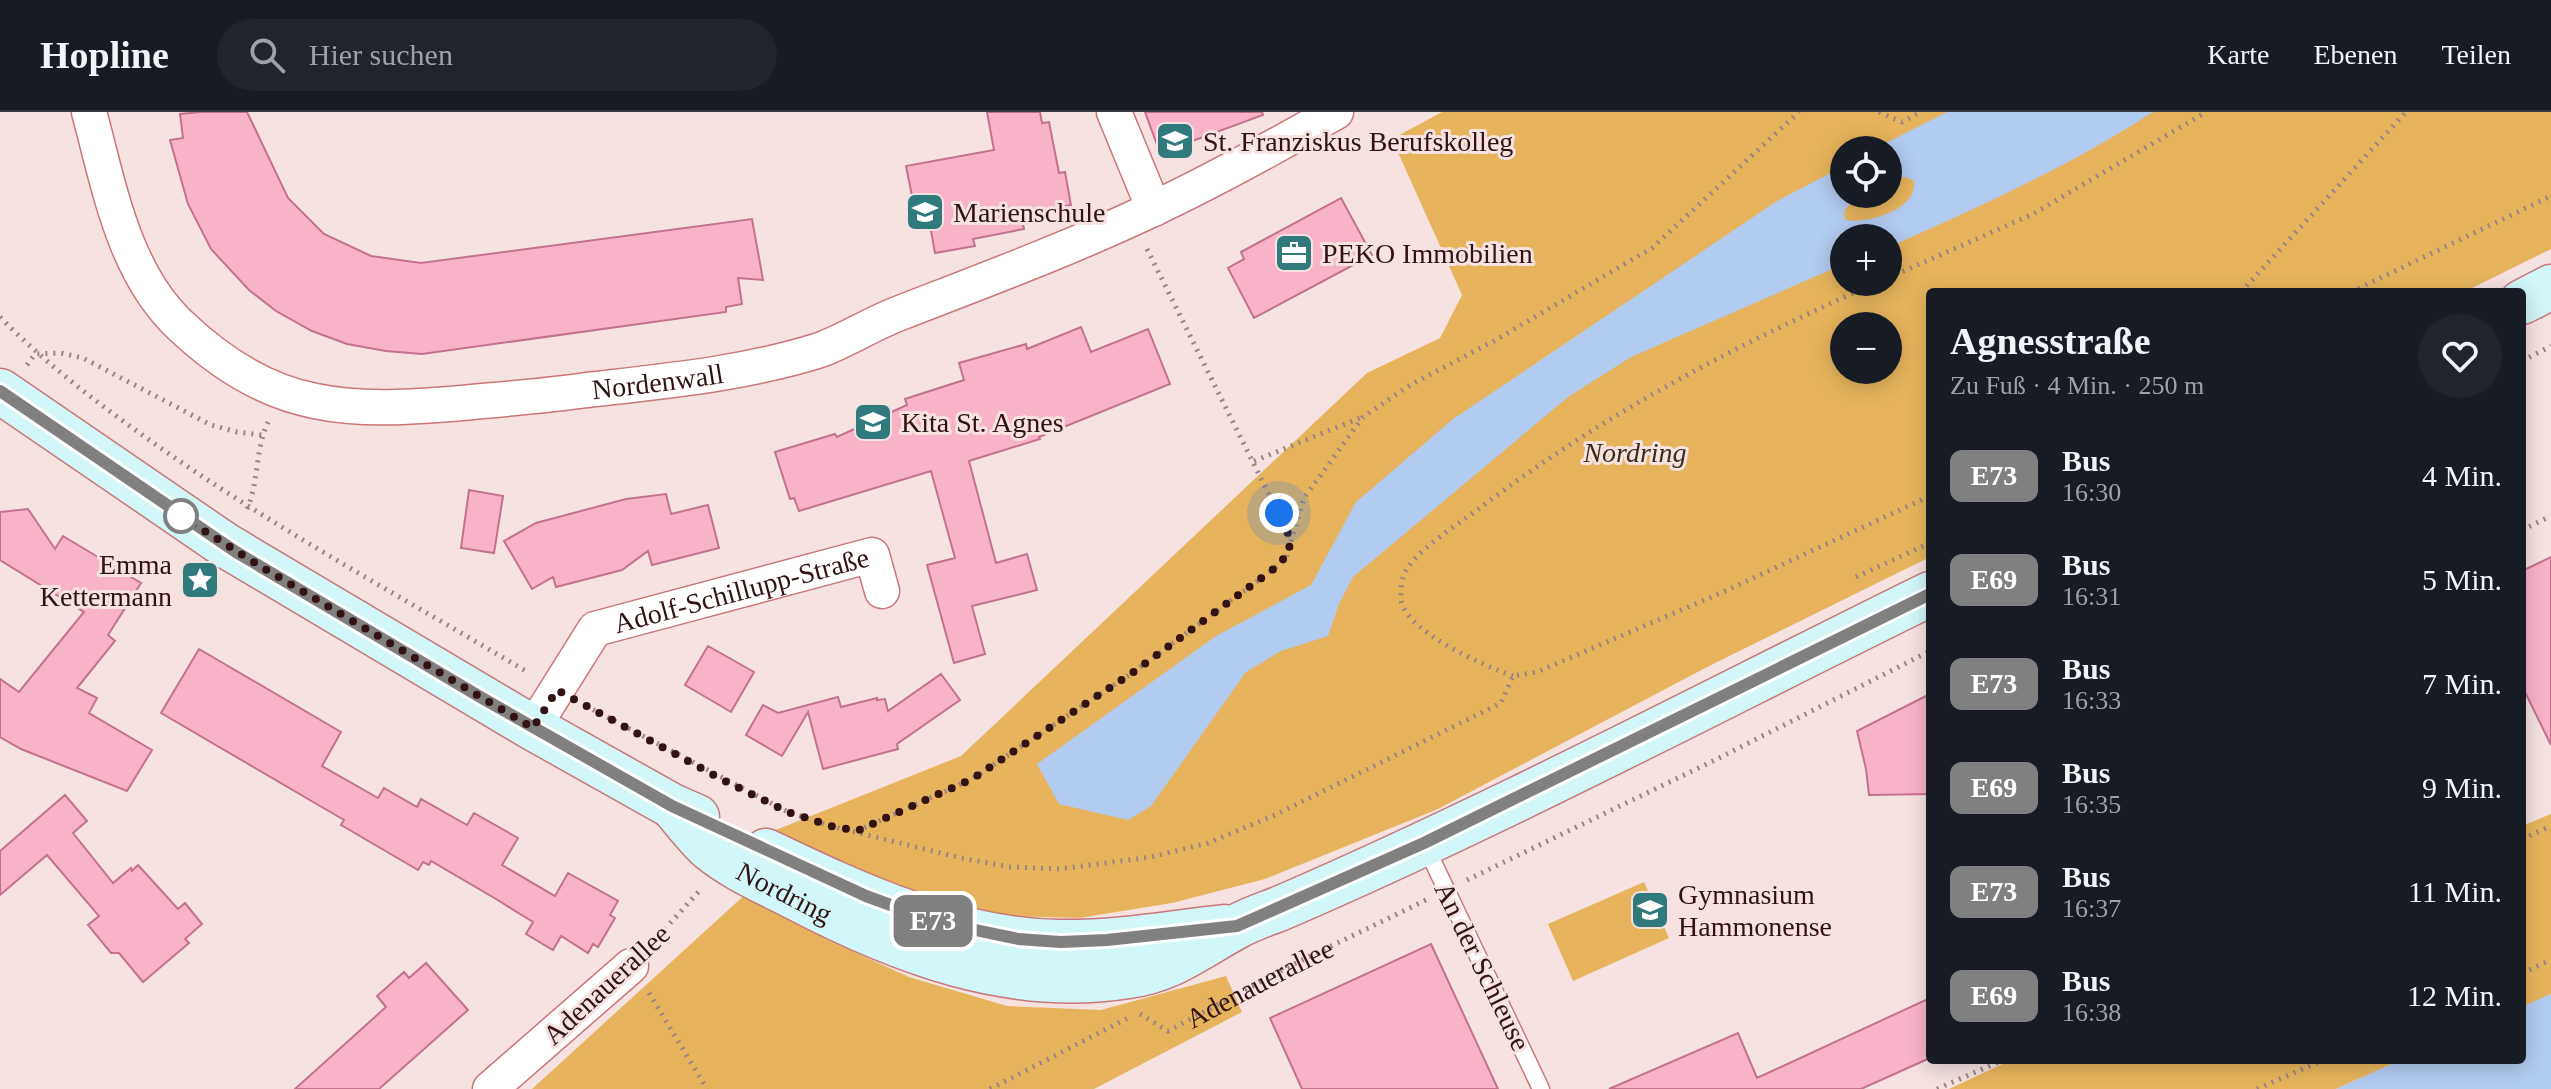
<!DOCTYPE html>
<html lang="de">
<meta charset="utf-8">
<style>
:root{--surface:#171b24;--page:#20242c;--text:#f1f3f6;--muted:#9ea1a6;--line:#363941}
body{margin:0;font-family:"Times New Roman",serif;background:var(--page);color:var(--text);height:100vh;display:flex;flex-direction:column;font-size:30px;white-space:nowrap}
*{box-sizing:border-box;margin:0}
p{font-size:26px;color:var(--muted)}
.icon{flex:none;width:44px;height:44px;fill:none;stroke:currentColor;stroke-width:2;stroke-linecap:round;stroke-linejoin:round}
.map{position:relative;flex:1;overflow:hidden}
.details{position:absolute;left:1926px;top:176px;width:600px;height:776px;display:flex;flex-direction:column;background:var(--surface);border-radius:8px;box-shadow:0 4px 20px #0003}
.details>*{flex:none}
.badge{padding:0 16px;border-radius:12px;font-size:28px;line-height:52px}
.controls{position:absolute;left:1830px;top:24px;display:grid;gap:16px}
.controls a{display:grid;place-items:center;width:72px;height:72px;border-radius:50%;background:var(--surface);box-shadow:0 4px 20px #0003;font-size:40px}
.you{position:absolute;width:40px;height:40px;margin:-20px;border:6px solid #fff;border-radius:50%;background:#1a73e8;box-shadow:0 0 0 12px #1a73e833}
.map>.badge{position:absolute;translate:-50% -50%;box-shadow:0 0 0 4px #fff}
.round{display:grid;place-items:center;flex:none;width:84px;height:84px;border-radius:42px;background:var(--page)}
.overview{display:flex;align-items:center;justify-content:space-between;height:136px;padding:0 24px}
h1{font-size:38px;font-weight:700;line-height:60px}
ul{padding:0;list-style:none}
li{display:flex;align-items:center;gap:24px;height:104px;padding:0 24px}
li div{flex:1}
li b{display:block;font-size:30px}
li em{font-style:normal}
li .badge{min-width:88px;font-weight:700;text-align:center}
header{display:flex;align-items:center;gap:48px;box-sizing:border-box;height:112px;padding:0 40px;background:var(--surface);border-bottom:2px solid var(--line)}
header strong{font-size:38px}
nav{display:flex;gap:44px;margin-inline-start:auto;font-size:28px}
.search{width:560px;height:72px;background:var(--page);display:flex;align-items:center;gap:20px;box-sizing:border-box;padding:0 28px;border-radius:44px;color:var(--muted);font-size:30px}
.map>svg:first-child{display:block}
</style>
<header>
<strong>Hopline</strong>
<div class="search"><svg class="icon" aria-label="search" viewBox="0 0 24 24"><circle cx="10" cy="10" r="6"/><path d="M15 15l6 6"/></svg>Hier suchen</div>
<nav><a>Karte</a><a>Ebenen</a><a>Teilen</a></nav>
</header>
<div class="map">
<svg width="2551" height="977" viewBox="0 0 2551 977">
<rect width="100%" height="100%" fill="#f5e2e1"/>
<path fill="#e7b45d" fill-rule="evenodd" d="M1442 0H2551V137L2464 180H1930V445L1709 554 1438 697 1265 767 1172 791 1079 806 1010 804 915 786 761 724 961 644 1367 261 1440 226 1462 183 1392 27ZM1844 38H1888V82H1844ZM1844 126H1888V170H1844ZM1844 214H1888V258H1844Z
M2551 702V882L2522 895V714Z
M1644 770 1669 826 1573 869 1548 812Z
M749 779 826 827 909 865 1007 894 1101 898 1226 864 1242 900 1094 977H532Z
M2011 948H2401L2336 977H1949Z"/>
<path fill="#b2cbf1" d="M1947 0H2153C2070 54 1979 95 1889 135L1888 126H1844V152L1631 245 1568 285 1353 465 1339 492 1328 524 1281 539 1246 560 1151 694 1128 708 1059 692 1037 652 1216 524 1311 473 1356 390 1453 307 1777 89 1844 54V82H1862L1846 96 1844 103 1846 108C1868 112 1918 97 1914 69L1906 65 1888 69V38H1872Z
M2551 882V977H2336L2401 948H2522V895Z"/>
<path fill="#f9b3c9" stroke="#c3728d" stroke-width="2" d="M201 0H247L288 86 324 122 371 144 421 151 752 107 763 168 738 166 742 192 726 195V200L422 242 386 239 347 232 312 219 276 199 249 178 211 137 188 92 170 28 183 26 180 2Z
M987 0H1040L1042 11 1049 10 1059 61 1065 60 1071 93 1021 102 1024 117 973 127 975 134 935 141 926 91 914 94 906 54 994 38Z
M1145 0H1262L1263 3 1160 41Z
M1341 86 1372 143 1254 206 1228 156 1244 147 1241 140Z
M1081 215 1091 240 1148 217 1170 272 1039 325 1040 327 969 349 996 451 1027 442 1037 478 972 494 985 542 954 551 927 453 955 446 931 359 799 399 794 386 790 387 775 340 835 322 837 325 907 293 905 287 964 268 959 251 1026 232 1027 237Z
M469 378 503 384 494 441 461 436Z
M666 382 671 402 708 393 719 436 652 453 648 439 622 458 556 475 553 465 532 477 504 429 536 411 626 387Z
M28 397 55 437 63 424 141 471 108 523 115 529 77 576 97 586 89 601 152 638 127 679 21 637 0 625V567L19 580 84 500 0 448V400Z
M2551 445V633L2522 574V459Z
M708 534 754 560 731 600 685 573Z
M199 537 341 620 322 654 378 686 384 676 417 695 421 687 467 713 474 701 518 726 502 753 555 784 568 761 618 789 610 803 615 806 598 835 593 832 588 841 561 824 553 838 526 822 533 810 496 787 431 749 429 753 423 750 418 758 341 713 344 708 161 601Z
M941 562 960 588 897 632 898 637 823 657 808 600 782 644 746 623 763 593 778 601 838 585 841 595 877 586V588L885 587 888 599Z
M1930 582V682L1869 683 1866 657 1857 619Z
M65 683 87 709 73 721 113 771 131 756 132 759 138 753 178 797 185 791 202 812 185 827 189 831 143 870 119 841H111L88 813 99 804 47 743 0 783V739Z
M1431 832 1498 977H1302L1270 906Z
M426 851 468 898 379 977H295L386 895 377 884 404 860 409 866Z
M1930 886V946L1861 977H1609L1738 921 1757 966Z"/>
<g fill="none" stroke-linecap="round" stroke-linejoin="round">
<defs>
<path id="service" d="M1425 733 1541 977"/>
<g id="minor">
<path id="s2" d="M89 0C109 73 123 160 181 214 218 249 264 279 315 289 362 299 414 295 462 291 504 287 545 284 587 278 665 269 744 262 820 238 847 228 873 211 900 201 985 168 1071 136 1153 97 1215 68 1276 34 1336 0"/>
<path d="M1114 0 1154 97"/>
<path id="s3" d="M533 616 595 517 872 443 882 479"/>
<path d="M490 977 631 854"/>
</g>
<g id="secondary">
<path d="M2522 190 2551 175"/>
<path d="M0 279 225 433 533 616 672 694 697 705"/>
<path id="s4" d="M672 694C684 708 696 724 709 736 734 757 765 770 794 785 897 839 1010 883 1128 864 1172 858 1199 835 1236 815 1250 807 1266 802 1281 796 1501 701 1714 588 1930 482"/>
<path d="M766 739C858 783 956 829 1060 830 1115 831 1170 821 1224 815"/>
</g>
</defs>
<use href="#service" stroke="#cb7678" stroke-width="19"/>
<use href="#minor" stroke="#cb7678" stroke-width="37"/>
<use href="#secondary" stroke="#cb7678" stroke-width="47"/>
<g stroke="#9c8383" stroke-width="5" stroke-dasharray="2 6" stroke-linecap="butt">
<path d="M1879 0 1902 10 1921 0"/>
<path d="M1147 137 1290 425"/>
<path d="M1888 166 2033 102 2206 0"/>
<path d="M2241 180 2406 0"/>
<path d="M2351 180 2551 84"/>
<path d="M0 205C53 259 113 303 175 346 289 424 410 490 529 561"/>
<path d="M2522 249 2551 234"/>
<path d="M27 253 35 242 61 241 83 246 211 313 237 320 262 323"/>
<path d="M1254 349 1360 306"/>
<path d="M247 397C259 370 255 338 268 310"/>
<path d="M2522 418 2551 404"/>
<path d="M1856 465 1930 431"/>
<path d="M1513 564C1485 554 1406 520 1401 488 1400 478 1402 462 1409 454 1423 434 1464 408 1484 393 1605 301 1740 231 1878 170"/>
<path d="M586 594 788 700 831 714 961 746 1010 755 1060 757 1151 745 1208 731 1275 703 1501 591 1513 564 1537 560 1723 480 1930 384"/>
<path d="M857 719 972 667 1135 559 1271 459 1286 447 1304 386 1363 305 1410 273 1494 229 1652 136 1799 0"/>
<path d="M2522 727 2551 714"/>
<path d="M1467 768 1713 649 1930 539"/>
<path d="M654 829 701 777"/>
<path d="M2522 861 2551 848"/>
<path d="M649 881 707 977"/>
<path id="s1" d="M1140 902 1168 919 1288 855 1426 788"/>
<path d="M990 977 1128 906"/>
<path d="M1937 977 2003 948"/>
<path d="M2257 977 2323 948"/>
</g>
<use href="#service" stroke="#fff" stroke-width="16"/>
<use href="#minor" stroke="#fff" stroke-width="34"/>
<use href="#secondary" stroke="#d1f7f8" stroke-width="44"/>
</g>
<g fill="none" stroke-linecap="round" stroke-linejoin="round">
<defs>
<path id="line" d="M0 279 236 440 482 586 672 694 866 784 937 810 1018 827 1061 830 1107 828 1237 814 1424 731 1930 482"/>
</defs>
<use href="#line" stroke="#fff" stroke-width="18"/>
<use href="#line" stroke="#808080" stroke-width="12"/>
<path stroke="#331214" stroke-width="8" stroke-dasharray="0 14.4" d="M181 404 260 454 533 616 557 578 723 668 788 700 831 714 857 719 972 667 1135 559 1271 459C1297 437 1292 429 1279 401"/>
</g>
<defs>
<symbol id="school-square" viewBox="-11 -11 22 22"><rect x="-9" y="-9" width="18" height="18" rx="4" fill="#307a7d" stroke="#f5e2e1"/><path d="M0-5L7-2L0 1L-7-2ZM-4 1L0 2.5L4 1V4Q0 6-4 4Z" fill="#fff"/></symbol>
<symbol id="office-square" viewBox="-11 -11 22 22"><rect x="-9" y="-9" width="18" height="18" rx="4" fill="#307a7d" stroke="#f5e2e1"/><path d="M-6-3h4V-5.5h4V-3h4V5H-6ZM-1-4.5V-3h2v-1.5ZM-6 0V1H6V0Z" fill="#fff"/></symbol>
<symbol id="sight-square" viewBox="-11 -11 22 22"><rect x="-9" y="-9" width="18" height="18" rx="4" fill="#307a7d" stroke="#f5e2e1"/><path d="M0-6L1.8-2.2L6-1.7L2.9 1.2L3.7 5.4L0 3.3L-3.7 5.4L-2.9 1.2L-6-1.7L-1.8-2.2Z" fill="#fff"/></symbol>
</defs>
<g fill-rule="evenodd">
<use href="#school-square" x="1153" y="7" width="44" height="44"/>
<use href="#school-square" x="903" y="78" width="44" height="44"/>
<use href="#office-square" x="1272" y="119" width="44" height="44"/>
<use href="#school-square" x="851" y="288" width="44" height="44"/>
<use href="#sight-square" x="178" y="446" width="44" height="44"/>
<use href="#school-square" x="1628" y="776" width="44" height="44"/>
</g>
<circle fill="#fff" stroke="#808080" stroke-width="4" cx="181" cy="404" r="16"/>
<g text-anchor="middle" stroke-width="6" stroke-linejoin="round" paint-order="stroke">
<g font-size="28" fill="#331214" stroke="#f5e2e1" text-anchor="start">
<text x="1203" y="39">St. Franziskus Berufskolleg</text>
<text x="953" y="110">Marienschule</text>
<text x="1322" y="151">PEKO Immobilien</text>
<text x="901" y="320">Kita St. Agnes</text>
<text x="172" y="462" text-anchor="end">Emma<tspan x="172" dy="32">Kettermann</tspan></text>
<text x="1678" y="792">Gymnasium<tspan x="1678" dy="32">Hammonense</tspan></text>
</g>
<g font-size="28" fill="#331214" stroke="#f5e2e1">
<text dy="10" stroke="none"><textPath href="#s2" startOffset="736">Nordenwall</textPath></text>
<text dy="10" stroke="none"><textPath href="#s3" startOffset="268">Adolf-Schillupp-Straße</textPath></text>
<text dy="10" stroke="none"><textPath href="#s4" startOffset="144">Nordring</textPath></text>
<text transform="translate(1483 854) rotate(64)" y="10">An der Schleuse</text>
<text transform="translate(606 872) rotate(-43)" y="10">Adenauerallee</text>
<text dy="10" stroke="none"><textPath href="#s1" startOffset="136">Adenauerallee</textPath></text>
</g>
<g font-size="28" font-style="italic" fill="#392d19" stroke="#f5e2e1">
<text x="1635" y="350">Nordring</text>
</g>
</g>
</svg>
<div class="controls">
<a><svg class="icon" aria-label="locate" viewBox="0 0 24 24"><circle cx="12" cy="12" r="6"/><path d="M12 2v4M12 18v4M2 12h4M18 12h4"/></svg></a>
<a>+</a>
<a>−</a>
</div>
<div class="you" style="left:1279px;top:401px"></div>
<b class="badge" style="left:933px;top:809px;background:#808080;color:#fff">E73</b>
<section class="details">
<div class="overview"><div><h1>Agnesstraße</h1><p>Zu Fuß · 4 Min. · 250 m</p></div><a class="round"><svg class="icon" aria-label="heart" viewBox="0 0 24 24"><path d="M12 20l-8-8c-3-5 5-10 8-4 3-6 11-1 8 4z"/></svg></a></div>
<ul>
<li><span class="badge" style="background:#808080;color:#fff">E73</span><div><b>Bus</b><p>16:30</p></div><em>4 Min.</em></li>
<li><span class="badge" style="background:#808080;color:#fff">E69</span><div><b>Bus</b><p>16:31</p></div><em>5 Min.</em></li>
<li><span class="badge" style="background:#808080;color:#fff">E73</span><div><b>Bus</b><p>16:33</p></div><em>7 Min.</em></li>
<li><span class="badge" style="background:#808080;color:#fff">E69</span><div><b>Bus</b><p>16:35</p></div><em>9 Min.</em></li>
<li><span class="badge" style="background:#808080;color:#fff">E73</span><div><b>Bus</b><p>16:37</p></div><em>11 Min.</em></li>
<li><span class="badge" style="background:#808080;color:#fff">E69</span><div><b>Bus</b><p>16:38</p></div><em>12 Min.</em></li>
</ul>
</section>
</div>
